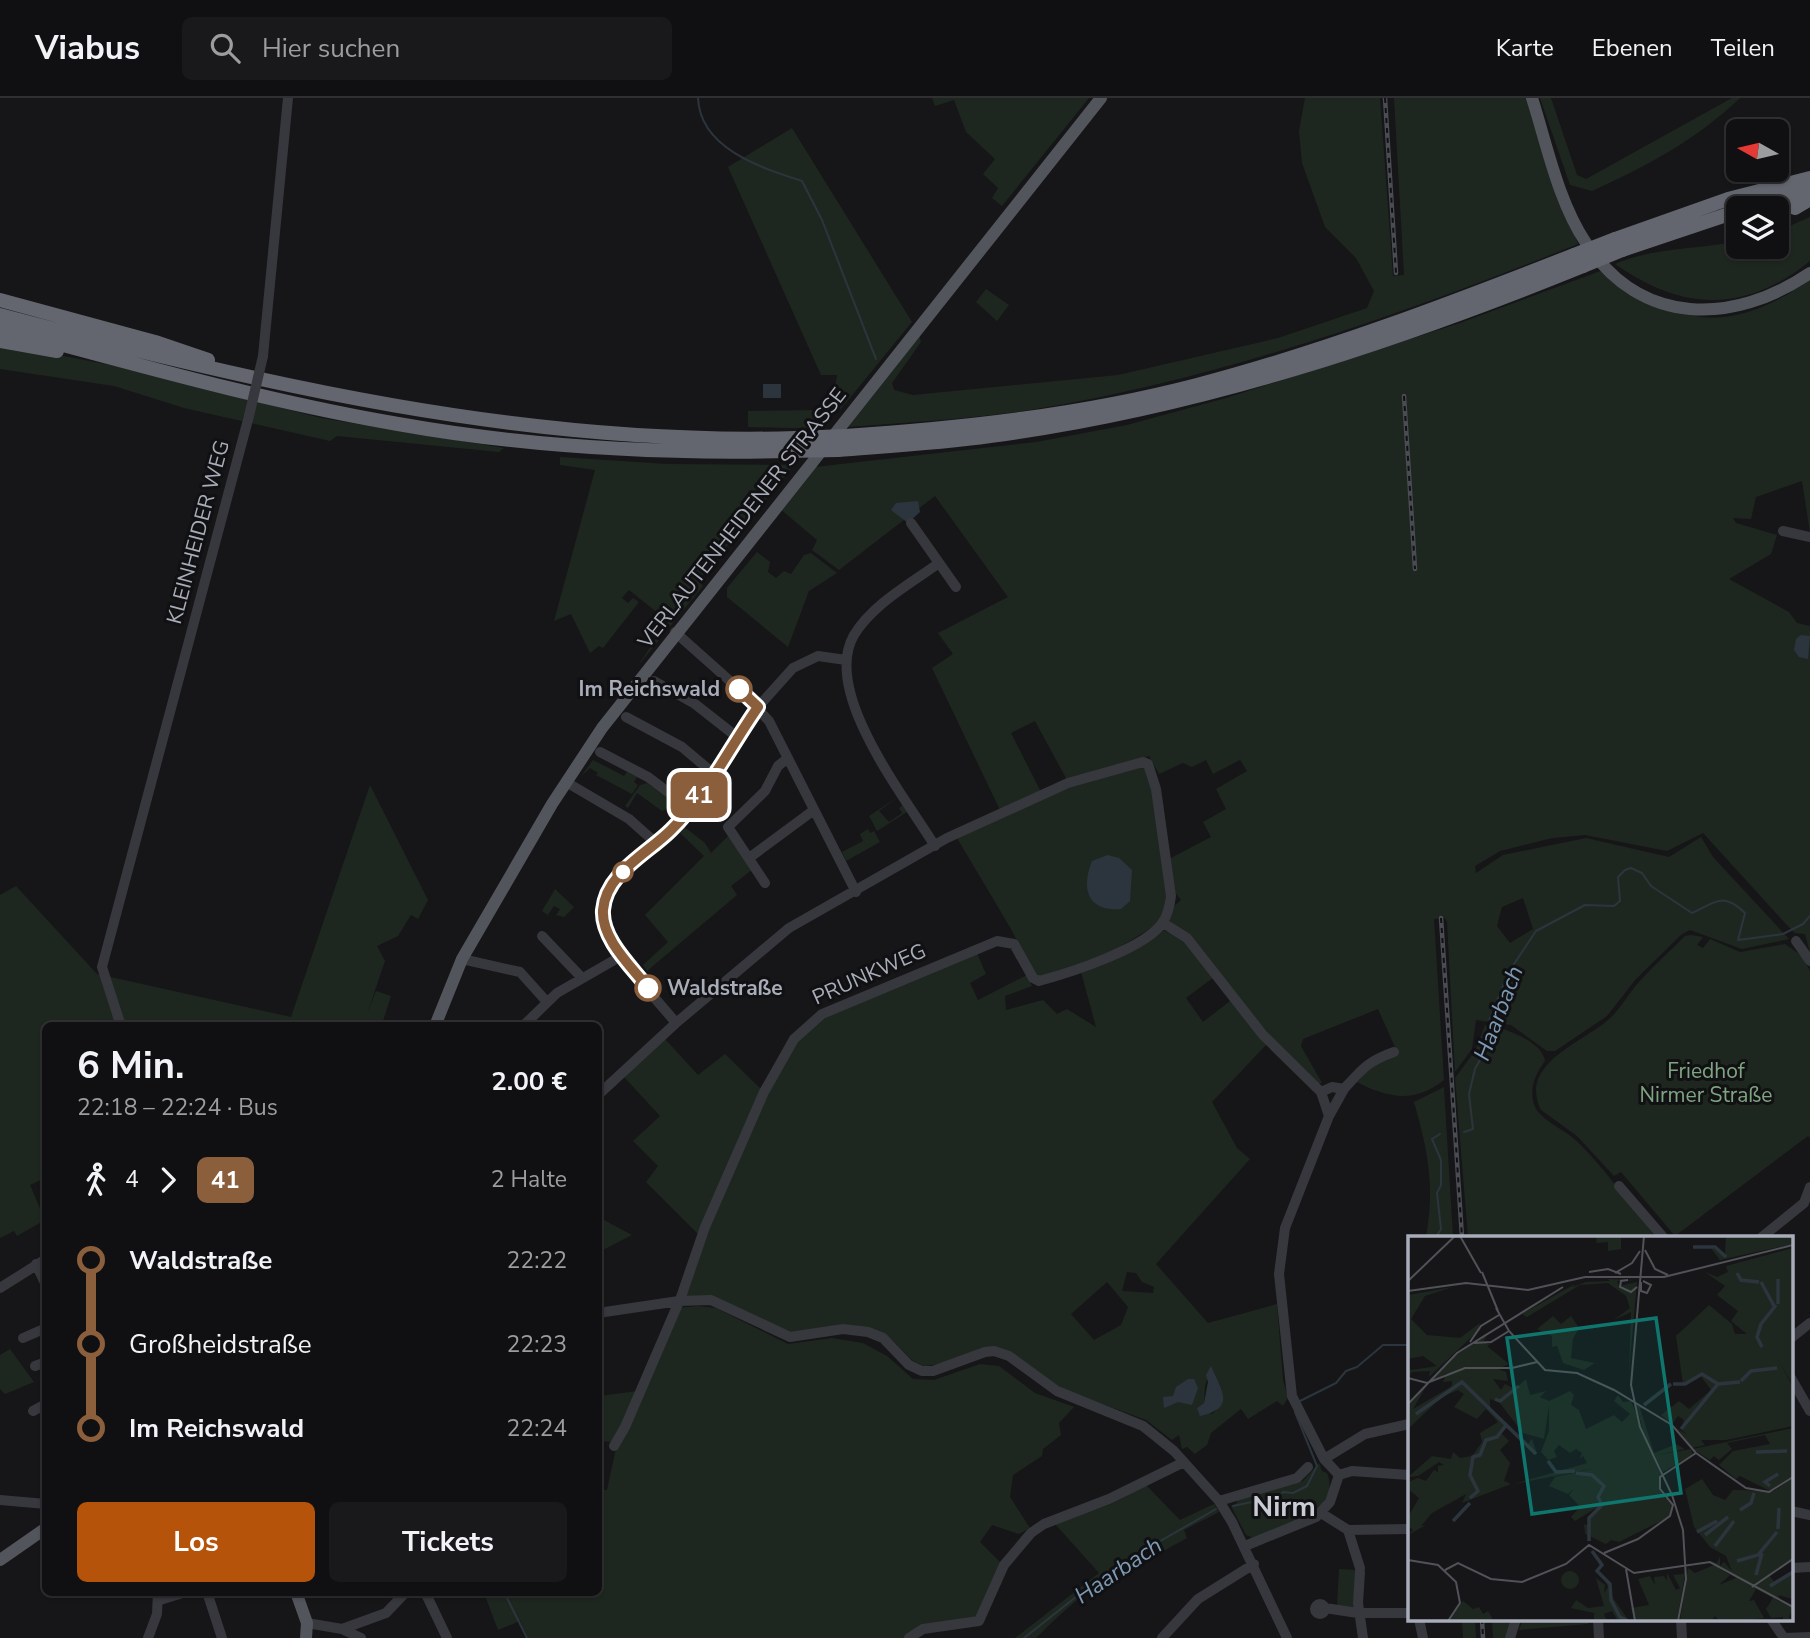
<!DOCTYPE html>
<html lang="de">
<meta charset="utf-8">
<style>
:root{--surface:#101012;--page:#19191b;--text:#f1f3f6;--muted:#9c9d9f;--line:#303032;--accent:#b45309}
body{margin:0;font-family:"Nunito Sans",sans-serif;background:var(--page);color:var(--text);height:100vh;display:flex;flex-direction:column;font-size:26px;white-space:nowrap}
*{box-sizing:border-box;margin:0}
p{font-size:23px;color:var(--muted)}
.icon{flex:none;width:38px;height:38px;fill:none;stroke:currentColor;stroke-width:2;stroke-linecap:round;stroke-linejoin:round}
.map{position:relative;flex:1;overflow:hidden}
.details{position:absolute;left:42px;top:924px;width:560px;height:574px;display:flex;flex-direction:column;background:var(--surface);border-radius:10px;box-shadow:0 2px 5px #0004,0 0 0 2px var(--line)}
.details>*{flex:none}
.badge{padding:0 14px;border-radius:10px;font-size:24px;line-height:46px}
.needle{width:46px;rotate:278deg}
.buttons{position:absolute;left:1726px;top:21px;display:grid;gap:14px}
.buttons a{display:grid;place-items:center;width:63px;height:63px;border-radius:10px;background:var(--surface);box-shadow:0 2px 5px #0004,0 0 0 2px var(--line);font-size:35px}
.map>.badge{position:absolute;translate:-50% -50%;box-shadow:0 0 0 4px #fff}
.legs{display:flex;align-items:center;gap:10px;height:77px;padding:0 35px;font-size:23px}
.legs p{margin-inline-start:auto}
.overview{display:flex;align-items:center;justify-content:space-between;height:119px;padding:0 35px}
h1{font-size:38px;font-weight:700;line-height:52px}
.cta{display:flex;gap:14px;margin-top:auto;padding:14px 35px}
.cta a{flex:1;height:80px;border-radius:10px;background:var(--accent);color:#fff;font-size:28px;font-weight:700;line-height:80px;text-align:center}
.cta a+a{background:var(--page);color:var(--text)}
ul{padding:0 35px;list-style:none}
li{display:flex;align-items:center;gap:24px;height:84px;font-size:26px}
li i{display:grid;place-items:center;width:10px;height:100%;margin:0 9px;background:currentColor}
li i::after{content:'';width:18px;height:18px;margin:-9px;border:5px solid;border-radius:50%;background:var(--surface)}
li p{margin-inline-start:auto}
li:first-child i{background:linear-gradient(#0000 50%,currentColor 0)}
li:last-child i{background:linear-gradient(currentColor 50%,#0000 0)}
header{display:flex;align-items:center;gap:42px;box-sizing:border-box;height:98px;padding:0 35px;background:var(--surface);border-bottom:2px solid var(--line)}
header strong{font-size:33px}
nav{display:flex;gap:38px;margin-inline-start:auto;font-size:24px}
.search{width:490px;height:63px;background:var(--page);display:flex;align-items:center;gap:18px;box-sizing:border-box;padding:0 24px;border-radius:10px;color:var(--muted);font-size:26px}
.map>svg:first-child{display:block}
</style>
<header>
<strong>Viabus</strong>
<div class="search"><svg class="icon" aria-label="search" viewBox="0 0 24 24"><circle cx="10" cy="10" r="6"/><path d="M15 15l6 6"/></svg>Hier suchen</div>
<nav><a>Karte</a><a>Ebenen</a><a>Teilen</a></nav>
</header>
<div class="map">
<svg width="1810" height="1540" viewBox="0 0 1810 1540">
<rect width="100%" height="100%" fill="#161618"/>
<path fill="#1e271f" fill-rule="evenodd" d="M932 0H1089L1002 108 992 100 998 90 983 76 995 61 966 34 954 2 935 8Z
M1305 0H1380L1393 178 1404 177 1394 0H1527L1578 146C1402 216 1224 280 1036 311 973 321 909 324 846 329L919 237 921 244 892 285 894 292 913 297 1118 277 1278 240 1367 210 1374 193 1356 160 1325 129 1302 65 1299 33Z
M1540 0H1551L1577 77 1586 81 1732 0H1740C1696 42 1647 68 1592 93L1570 87Z
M792 30 912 224 840 312 833 304 837 277H821L728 69Z
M1810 119V163C1745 216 1682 213 1615 166 1654 149 1696 152 1738 143V149H1776V134Z
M1603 172C1629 186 1656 206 1684 215 1727 230 1776 206 1810 182V435L1802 383 1756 399 1751 421 1733 420 1736 425 1777 437 1771 456 1729 481 1789 514 1797 525 1810 528V855L1805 836 1795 835 1786 826 1703 735 1667 753 1585 737 1552 740 1500 753 1475 768 1476 775 1503 757 1586 740 1669 759 1701 739 1713 759 1789 841 1742 851 1690 832 1682 836 1636 881 1607 918 1555 953H1547L1511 927 1476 922 1472 951 1455 974 1447 824 1445 820 1434 821 1444 982C1414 1006 1387 1000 1355 983L1374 964 1398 956 1378 911 1303 941 1301 948 1322 985H1318L1290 961 1169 823 1172 810 1181 802 1174 793 1169 761 1211 739 1203 724 1226 711 1216 691 1247 673 1240 662 1213 676 1206 662 1192 669 1183 665 1159 676 1149 658 1067 682 1035 623 1011 635 1041 694 1000 712 932 570 953 556 938 535 1008 499 935 398 839 472 812 452 817 442 779 410 815 369 1036 344 1127 327 1226 300 1460 225ZM1523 800 1533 831 1510 845 1497 828 1502 809Z
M986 191 1009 207 997 223 976 204Z
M0 246 111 267 321 320 504 350 499 354 337 338 330 343 184 310 114 288 0 271Z
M822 312 831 317V322L824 331 748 329V313Z
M560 359 667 366 794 367 698 483 703 488 637 569 668 523 629 492 622 500 628 505 633 500 639 504 603 550 599 548 590 555 571 516 554 523 595 372 560 367Z
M757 454 770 464 768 474 776 480 784 473 791 476 804 457 811 455 837 475 809 493 788 549 727 499V490Z
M593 662 624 678 627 674 637 679 634 684 638 687 632 696 596 677 598 675 590 670 581 678Z
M1143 666 1150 675 1169 798 1160 822 1153 829 1111 854 1040 880 1035 878 1011 831 957 740 1069 688Z
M647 685 682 711 680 713 674 708 662 713 637 695 628 710 625 708 640 687Z
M370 687 428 802 418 821 411 817 398 838 377 848 385 863 367 916 376 893 391 898 383 923 385 927 364 925 363 928H46L45 1080 30 1087 45 1122 17 1138 14 1133 0 1140V797L16 788 97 876 291 919Z
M898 699 879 713 889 724 902 715 899 710 903 707 907 714 877 733 869 718Z
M683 728 705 745 711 755 728 738 753 771 731 788 737 797 647 873 643 867 668 844 645 817 704 758 679 734Z
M868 731 870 735 874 733 880 744 846 763 842 754 863 743 860 736Z
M555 791 574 809 564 819 556 817 560 811 554 808 548 817 542 813Z
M1163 832 1186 843 1214 879 1186 900 1203 924 1230 903 1267 946 1212 1004 1237 1050 1250 1061 1156 1166 1208 1225 1277 1206 1283 1282 1288 1300 1283 1308 1277 1303 1248 1321 1241 1311 1211 1335 1207 1347 1195 1356 1187 1349 1182 1351 1179 1337 1172 1342 1146 1322 1059 1290 993 1249 941 1266 924 1268 913 1263 894 1244 869 1230 843 1226 790 1235 686 1199 700 1147 766 995 795 942 826 917 976 853 986 876 970 885 978 902 1027 877 1032 888 1005 898 1006 912 1043 902 1057 916 1067 911 1096 929 1081 874ZM1127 1174 1136 1175 1142 1184 1154 1189 1153 1195 1122 1193ZM1107 1184 1128 1209 1121 1227 1094 1242 1071 1216ZM1211 1269C1220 1288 1231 1301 1212 1316L1197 1310 1204 1305 1205 1288Z
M1691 837 1703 839 1697 847 1703 850 1710 841 1740 854 1785 846 1802 858 1810 873V1040L1808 1038 1675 1138 1621 1074 1614 1078 1577 1038 1541 1012C1518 966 1582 945 1608 922 1620 912 1628 896 1639 884 1653 868 1669 854 1685 838Z
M1485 927C1503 929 1542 943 1545 963 1536 975 1530 988 1533 1003 1536 1020 1560 1029 1572 1039 1599 1062 1633 1111 1657 1139H1468L1455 980 1475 953Z
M665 941 698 977 725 956 763 993 698 1136 646 1084 658 1068 633 1043 660 1018 624 979Z
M1444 989 1453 1139H1426C1435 1088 1428 1053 1414 1004Z
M598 1118 600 1120 632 1137 599 1154Z
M698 1208 716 1210 788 1246 832 1240 863 1245 887 1258 913 1281 934 1282 980 1266 999 1268 1035 1295 1074 1309 1059 1325 1061 1337 1043 1351 1042 1358 1013 1377 1010 1399 1030 1430 1019 1436 992 1427 980 1444 1001 1465 977 1520 905 1540H528L520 1523 498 1532 484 1495 598 1494 599 1392H607L616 1350 677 1210Z
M10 1251 34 1284 5 1296 0 1291V1257Z
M638 1293 615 1344 599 1343V1298Z
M1319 1365 1322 1373 1327 1375C1343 1416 1280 1429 1253 1440L1246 1437 1231 1408 1237 1405V1401L1303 1383Z
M1146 1387 1180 1422 1214 1406 1219 1414 1184 1432 1187 1440 1158 1456 1151 1450C1107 1475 1072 1504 1036 1540H1015L1099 1475 1055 1426 1111 1406Z
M1339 1471 1358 1472 1356 1508 1353 1511 1337 1508Z
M1462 1521H1475L1476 1540H1463Z
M1492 1521H1511L1505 1540H1493Z
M1523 1521H1588V1526L1519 1532Z"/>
<path fill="#2c353d" d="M763 286H781V300H763Z
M918 403 920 414 908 425 891 412 896 405Z
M1801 537 1810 538 1808 561 1799 559 1794 552 1796 541Z
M1108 757 1119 760 1132 772 1130 803 1121 811C1087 814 1081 790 1092 763Z
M1211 1268C1222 1293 1236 1310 1200 1318L1197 1310 1204 1305 1208 1284 1206 1277Z
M1188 1281H1194L1198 1290 1192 1307 1178 1304 1164 1310 1163 1299 1173 1298 1176 1289Z"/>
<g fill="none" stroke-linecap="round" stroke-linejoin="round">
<path stroke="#2c353d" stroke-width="2" d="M698 0C700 51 762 70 802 83L822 122 876 261
M1464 1034 1473 1031 1469 996 1475 971 1488 947 1489 923 1508 875 1536 833 1585 807 1614 808 1620 803 1618 779 1625 772 1631 770 1642 775 1651 788 1692 815C1715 805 1722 793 1745 815L1738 842 1783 836 1803 826 1810 818
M1436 1139 1441 1131 1437 1095 1441 1087V1062L1432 1041 1440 1036
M1300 1303 1336 1285 1346 1273 1357 1269 1383 1247H1409
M1233 1408 1261 1402 1271 1404 1283 1394 1293 1395 1307 1388 1317 1368 1295 1314
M504 1494 527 1540
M1024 1540 1110 1472 1216 1411"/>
<path stroke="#37383d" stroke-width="10" d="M263 258 288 0
M911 425 956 489
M1783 433 1810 439
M675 534 739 591 769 623 856 794
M654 583 695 606 737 639
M626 619 682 649 713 675
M600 654 648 679 689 710
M566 684 629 721 656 745
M935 748C905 699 821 594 854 537 873 506 910 486 939 465
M749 760 814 712
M765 785 728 729 765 693 778 668 788 660
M1163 825 1187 840 1263 937 1321 994 1329 1018
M542 838 582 880
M1796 843 1810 863
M462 861 520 874 547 904
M676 925C655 899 611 855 604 823 601 809 607 793 615 782L676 726 758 609 793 570 818 558 846 562
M121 928 102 869 249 318
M523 928 557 895 623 857
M1344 991C1362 971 1368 963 1394 954
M1321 994 1332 989 1344 991 1329 1018 1285 1130 1279 1176 1292 1298 1324 1361 1339 1377
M598 997 676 925 789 830 947 740 1068 685 1143 664 1148 666 1156 691 1171 798C1170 806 1168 816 1163 824 1147 850 1069 875 1039 883L1033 880 1014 846 997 843 822 916 794 941 764 994 705 1129 681 1199 625 1329 614 1348
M1619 1088 1663 1139
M1762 1139 1804 1105 1810 1089
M36 1166 46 1187
M0 1190 46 1161
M598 1215 679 1203 711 1202 790 1239 843 1231 868 1234 883 1240 909 1267 922 1273H933L985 1254 994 1253 1009 1258 1057 1293 1143 1328 1174 1353 1219 1403 1232 1424 1287 1540
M23 1240 46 1230
M1791 1240 1810 1225
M35 1268 46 1264
M1791 1280 1810 1313
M33 1313 46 1306
M1324 1361 1365 1336 1409 1326
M1339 1377 1352 1373 1409 1377
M0 1402 46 1406
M1219 1403 1297 1380 1308 1369
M1791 1413 1810 1417
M1321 1415 1348 1432 1409 1431
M1348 1432 1360 1470
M1245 1448 1316 1419 1330 1404 1339 1377
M1791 1470 1810 1469
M1360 1474 1358 1505 1363 1540
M207 1494 222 1540
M425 1494 447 1540
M160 1502 186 1494
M1315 1511a5 5 0 1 1 10 0a5 5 0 1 1-10 0Z
M1325 1510 1358 1515H1409
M1419 1521 1423 1540
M1598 1521 1599 1540
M1681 1521 1682 1540
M1771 1521 1784 1540
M307 1525 342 1531 386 1515 406 1494
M342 1531 361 1540
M148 1540 157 1516 158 1494
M909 1540 923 1531 979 1523 1004 1467 1031 1435 1044 1426 1109 1401 1184 1364
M1162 1540 1198 1501 1254 1466
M1510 1540 1516 1521
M1784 1540 1810 1539"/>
<path stroke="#53555d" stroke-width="12" d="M1532 0C1547 47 1558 103 1586 145 1641 229 1734 227 1810 175
M435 928 462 861 552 706 602 630 1101 0
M0 1462 46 1430
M296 1494 307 1525 306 1540"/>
<path stroke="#63666f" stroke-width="14" d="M1749 110 1810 93
M1795 110 1810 101
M1615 141 1728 101 1810 80
M1622 152 1738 113
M0 202 155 244 208 262
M0 217C260 286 525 348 796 340
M0 230C132 265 263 303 398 326 527 349 658 356 789 353
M0 243 57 253
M845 338C963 330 1082 317 1197 287 1326 253 1449 206 1574 157
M838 352C888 348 940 345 990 338 1195 311 1393 245 1583 168"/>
<defs>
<path id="rail" d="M1385 0 1396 175
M1404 298 1415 471
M1441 820 1462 1139
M1482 1521 1483 1540"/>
</defs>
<use href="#rail" stroke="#4a4c53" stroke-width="4.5"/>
<use href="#rail" stroke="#111113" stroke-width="2" stroke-dasharray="5" stroke-linecap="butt"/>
<path stroke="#37383d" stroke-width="10" d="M249 318 263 258"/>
<path stroke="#63666f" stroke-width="14" d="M1574 157 1615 141
M1583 168 1622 152
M796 340 845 338
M789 353 838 352"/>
</g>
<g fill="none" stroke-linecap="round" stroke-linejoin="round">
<defs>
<path id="line-1" d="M648 890C632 869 601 841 603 812 606 775 647 756 671 732 706 698 730 649 758 609L739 591"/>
</defs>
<use href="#line-1" stroke="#fff" stroke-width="16"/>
<use href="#line-1" stroke="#8b5e3c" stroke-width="10"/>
</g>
<g fill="#fff" stroke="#8b5e3c" stroke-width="3.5">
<circle cx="739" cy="591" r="12"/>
<circle cx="623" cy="774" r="9"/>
<circle cx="648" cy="890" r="12"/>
</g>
<g text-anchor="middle" stroke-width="6" stroke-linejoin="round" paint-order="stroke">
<g font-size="21" fill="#a8adb9" stroke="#111113">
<text transform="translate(742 420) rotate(-52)" y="7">VERLAUTENHEIDENER STRASSE</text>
<text transform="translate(198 434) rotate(-75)" y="7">KLEINHEIDER WEG</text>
<text transform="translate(869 876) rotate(-24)" y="7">PRUNKWEG</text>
</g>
<g font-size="21" font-weight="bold" fill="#a8adb9" stroke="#111113" text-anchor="end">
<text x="720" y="598">Im Reichswald</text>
<text x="667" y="897" text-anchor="start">Waldstraße</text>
</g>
<g font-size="21" fill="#7ea581" stroke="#111113">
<text x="1706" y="980">Friedhof<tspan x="1706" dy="24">Nirmer Straße</tspan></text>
</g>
<g font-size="23" font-style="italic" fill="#7d9ab5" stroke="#111113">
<text transform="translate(1498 915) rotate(-69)" y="8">Haarbach</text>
<text transform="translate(1118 1472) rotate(-34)" y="8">Haarbach</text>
</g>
<g font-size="28" font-weight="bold" fill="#c9ccd5" stroke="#111113">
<text x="1284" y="1418">Nirm</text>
</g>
</g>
<g transform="translate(1408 1138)">
<rect width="385" height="385" fill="#161618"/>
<path d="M189 0 213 1V13L200 15V6L188 7ZM318 0H385V8L312 24 302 11 317 18ZM385 12V149L370 123 385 151V190L318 204H293L297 209 284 212 269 192 279 199 273 193 276 184 270 180 264 188 253 179 271 165 281 173 303 154 292 139 275 148 268 100 301 69 324 88 327 98H339L323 85 330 75 309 59 317 50 297 36 309 41 320 36 318 30ZM200 43 227 44 209 45 211 50 229 46 221 135 223 76 206 84 222 72 218 60 200 47 172 49 119 81 114 78 167 48 165 51 178 46 202 45ZM45 51 17 60 3 83 19 99 52 102 72 87 71 94 21 141 22 135 4 136 0 142V130L3 134 29 130 15 120 0 123V59ZM145 80 153 88 163 80 171 92 165 103 163 122 187 127 176 134 155 127 149 110 144 111V100L129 93ZM101 97 79 110 101 128 90 133 98 136 100 145 85 143 93 154 97 148 107 153 118 143 122 159 138 155 132 161 141 165 162 155 166 159 163 169 171 174 178 193 206 179 214 186 222 178 206 165 210 159 215 166 223 165 253 239 251 254 265 271 261 281 211 306 203 304 198 308 177 298 176 288 179 289 188 272 167 285 163 281 172 271 161 259 166 253 160 258 141 250 147 241 188 232 106 248 179 227 175 220 171 223 174 217 168 213 162 217 151 209 146 215 149 221 140 224 133 216 141 195V170L136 203 115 197 91 166 82 163V173L120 208 124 203 129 218 100 191 93 197 101 205 92 214 102 227 96 245 103 248 54 267 58 258 24 277 13 290 18 289 0 299 5 294 0 290V281L11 262 0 253V246L10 242 18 245 26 234 30 236V230L36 229 31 226 10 240 0 241 24 220 43 223 45 216 52 222 64 220 74 206 72 197 90 186 78 173 69 183 46 171 56 158 50 154 34 161 0 193V170L19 149 5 173 44 150V145L35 146 39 137 22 146 48 119 79 99 75 106 81 108ZM228 168 238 174 232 172 246 217 268 208 277 213 250 219 283 213 285 219 255 236 236 198ZM385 192V240L362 255 332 240 328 243 311 229 325 215 362 208 357 199 319 207 324 213 311 224 306 220 302 224 285 213ZM385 242V323L361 339 368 348 385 335V363L370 359 372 364 367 363 385 372 381 381 385 385H375V381L312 385 307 380 303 385H272L280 332 287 337 306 329 322 339 311 349 328 342 303 326 309 327 312 320V330L316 326 324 335 318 320 302 311 286 291 277 253 294 243 305 259 317 264 325 254 366 255ZM348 353 365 362 358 373 363 382H356L346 364 341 365ZM278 332 269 385 227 383 223 372 241 369 230 343 242 340 247 349 246 341 256 340 259 345V337L268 354 272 352 265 339 276 338ZM153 344a9 9 0 1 1 18 0a9 9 0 1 1-18 0ZM188 342 197 349 196 357 200 351 197 344 203 348V359L221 385H210L204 375 196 378 199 385H186V377L163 372 168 364 180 372 196 370ZM55 365 65 373 71 371 75 378 80 375 85 384 40 385Z" fill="#1e271f" fill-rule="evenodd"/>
<path fill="none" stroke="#2c353d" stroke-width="3.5" d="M285 11H307L318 21M329 37 333 44 351 46M353 46 366 70M370 68V43M354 111 349 101 353 88 368 69M333 145 343 135 369 132M265 148H277L294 138 310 148M87 163 92 165 111 150M236 169 263 148M8 178 54 146 128 218M273 193 310 148 332 146M348 216 379 215M140 225 148 236 167 235M168 237 184 239 196 250 190 261 194 269 181 282V305M362 250 357 246 370 238M62 262 70 255 62 239 65 221 72 219 78 204 89 201 99 188M332 274 343 267 346 257M45 285 62 267M370 293 371 272M289 296 309 285M297 299 320 281M307 310 326 285M184 315 194 329 189 335 202 348 203 364 212 381 220 385M329 325 350 319 369 296M348 339 354 317M362 350 385 336"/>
<path fill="none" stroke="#505258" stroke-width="2" d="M52 0 73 37M236 0 223 149 232 191 264 259 275 294 278 343 270 385M237 14 247 33 260 39M74 36 90 75M181 36 200 33 213 38M207 37 224 27 232 15M220 44 213 45 212 51 223 56 229 51M0 45 47 0M233 46V55L239 57 243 49 235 45M0 55 58 47 120 54 177 41H256L385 9M88 72 101 95 137 134 169 137 206 154 264 189 288 217 338 252 361 256 385 241M62 106 73 90 91 79M66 107 83 106 101 95M0 142 19 147 57 132H104L129 126M0 168 49 117 155 51M196 317 230 303 262 280 265 269 252 253V241L288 217M0 324 30 329 48 346 52 367 40 385M218 333 227 385M37 334 50 327 83 343 114 346 158 328 181 309 226 337 302 326 385 371M344 351 385 323"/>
<path fill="#0f766e" fill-opacity="0.15" stroke="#0f766e" stroke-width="3.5" d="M248 82 273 257 124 278 99 102Z"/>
<rect width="385" height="385" fill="none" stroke="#a8adb9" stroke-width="3.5"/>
</g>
</svg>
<div class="buttons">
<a><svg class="needle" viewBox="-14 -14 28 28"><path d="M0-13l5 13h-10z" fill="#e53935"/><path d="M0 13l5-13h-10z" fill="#9c9d9f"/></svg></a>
<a><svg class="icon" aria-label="layers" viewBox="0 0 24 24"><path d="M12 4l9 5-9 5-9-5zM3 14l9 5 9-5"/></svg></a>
</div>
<b class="badge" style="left:699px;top:697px;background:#8b5e3c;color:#fff">41</b>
<section class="details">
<div class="overview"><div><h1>6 Min.</h1><p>22:18 – 22:24 · Bus</p></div><b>2.00 €</b></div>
<div class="legs"><svg class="icon" aria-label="walk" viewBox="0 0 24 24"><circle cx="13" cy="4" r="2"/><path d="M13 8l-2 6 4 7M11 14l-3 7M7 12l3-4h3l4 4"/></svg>4<svg class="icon" aria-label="forward" viewBox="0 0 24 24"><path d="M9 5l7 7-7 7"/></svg><b class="badge" style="background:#8b5e3c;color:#fff">41</b><p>2 Halte</p></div>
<ul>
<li><i style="color:#8b5e3c"></i><b>Waldstraße</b><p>22:22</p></li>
<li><i style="color:#8b5e3c"></i><span>Großheidstraße</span><p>22:23</p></li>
<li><i style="color:#8b5e3c"></i><b>Im Reichswald</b><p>22:24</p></li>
</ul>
<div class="cta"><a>Los</a><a>Tickets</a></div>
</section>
</div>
